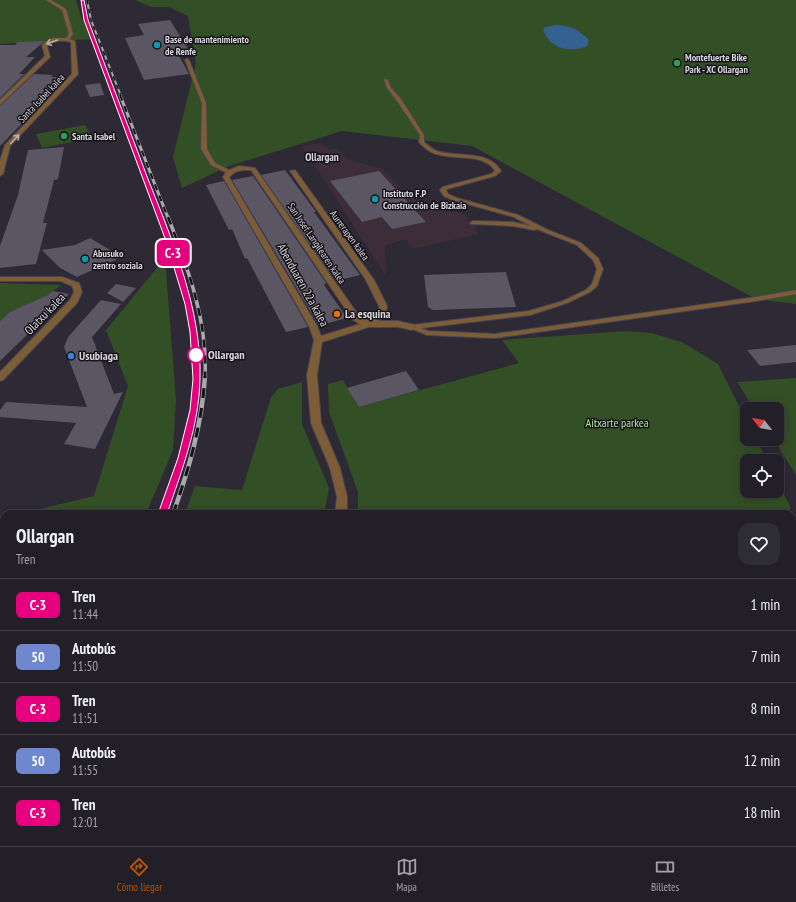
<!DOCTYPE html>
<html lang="es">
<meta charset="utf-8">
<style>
:root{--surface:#221f28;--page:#2e2c34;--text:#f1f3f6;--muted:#a2a2a8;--line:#3f3d45;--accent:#b45309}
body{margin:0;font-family:"PT Sans Narrow",sans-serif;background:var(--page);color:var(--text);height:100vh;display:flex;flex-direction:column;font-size:15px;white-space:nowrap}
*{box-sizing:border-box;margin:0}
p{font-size:13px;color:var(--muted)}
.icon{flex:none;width:22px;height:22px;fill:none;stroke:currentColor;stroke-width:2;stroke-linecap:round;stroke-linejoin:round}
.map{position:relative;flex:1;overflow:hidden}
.details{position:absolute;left:0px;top:510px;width:796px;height:336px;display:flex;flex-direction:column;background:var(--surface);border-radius:12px 12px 0 0;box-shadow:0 2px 10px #0003,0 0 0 1px var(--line)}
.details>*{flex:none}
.badge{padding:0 8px;border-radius:6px;font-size:14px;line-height:26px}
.needle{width:26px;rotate:301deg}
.fabs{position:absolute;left:740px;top:402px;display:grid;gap:8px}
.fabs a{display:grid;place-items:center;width:44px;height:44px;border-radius:8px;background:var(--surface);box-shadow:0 2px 10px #0003,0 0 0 1px var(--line);font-size:20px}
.map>.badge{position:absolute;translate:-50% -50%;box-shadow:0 0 0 2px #fff}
.round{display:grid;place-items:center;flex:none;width:42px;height:42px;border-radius:12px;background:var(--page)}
.summary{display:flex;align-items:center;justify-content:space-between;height:68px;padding:0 16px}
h1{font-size:19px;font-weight:600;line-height:30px}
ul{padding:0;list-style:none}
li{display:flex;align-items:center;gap:12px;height:52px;padding:0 16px;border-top:1px solid var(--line)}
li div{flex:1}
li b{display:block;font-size:15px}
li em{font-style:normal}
li .badge{min-width:44px;font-weight:700;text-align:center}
.dock{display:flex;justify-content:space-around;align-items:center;height:56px;border-top:1px solid var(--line);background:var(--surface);font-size:11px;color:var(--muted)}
.dock a{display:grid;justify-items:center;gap:2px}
.dock .selected{color:var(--accent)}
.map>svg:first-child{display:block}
</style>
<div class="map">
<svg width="796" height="846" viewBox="0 0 796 846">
<rect width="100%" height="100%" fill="#2d2935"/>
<path fill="#383243" d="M4 754V809L0 813V759Z"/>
<path fill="#3d2d38" d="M321 143 329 150 337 148 347 159 383 169 410 197 440 209 463 213 478 228 474 229 479 234 413 249 406 239 385 246 386 276 302 146Z"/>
<path fill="#334f26" d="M0 0H76L81 17 94 39 0 44Z
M135 0H796V304L756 299 472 146 342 131 229 166 182 188 173 157 196 63 188 16 169 7H151Z
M85 125 92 138 42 148 36 134Z
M165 258 176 400 173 450 146 514H19L94 496 128 386 106 330Z
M0 283 61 285 48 295 10 312 0 321Z
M626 331 651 333 682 342 718 364 747 422V439H756L767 461H747V491H777V481L791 508 786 514H358V492L329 412 328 384 343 380 359 407 519 363 502 340Z
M796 378V475L773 439H777V409H754L737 382Z
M302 382V424L329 488 324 514H185L195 486 242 490 271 397 278 389Z
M4 518V570H0V519Z
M792 553H796V633L792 626Z"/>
<path fill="#336290" d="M556 25C570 25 579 30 589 40L587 46C570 53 550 49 543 30L546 27Z"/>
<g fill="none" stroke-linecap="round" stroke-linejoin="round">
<path fill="#336290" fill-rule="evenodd" d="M4 534V538L0 539V535Z
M792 598H796V604H792Z"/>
</g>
<path fill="#5b5664" d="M170 20 190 52 178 54 189 74 144 80 125 38 144 35 138 24Z
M45 41 26 57H35L19 74H24L0 98V45H15L18 42Z
M34 74 53 75 51 77H67L0 146V106Z
M100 83 104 95 90 97 85 85Z
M64 147 58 179 54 180 43 223H47L36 264 0 268V246L18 195 28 150Z
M285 170 316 212H314L360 275 336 281 261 175Z
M379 171 426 222 392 229 382 217 362 222 330 181Z
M253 176 326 283 324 285 347 318 325 324V322L318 324 232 180Z
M224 181 308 327 286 332 247 258 245 259 232 229 229 230 206 185Z
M90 238 122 257 77 277 60 268 42 250 75 245Z
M506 272 516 307 433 310 428 307 424 275Z
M116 284 136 288 123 302 107 293Z
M53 291 69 294 0 361V321L10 312 48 295Z
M101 300 121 304 92 337 114 394 123 392 95 449 64 444 76 423 0 417V410L6 402 87 407 64 347 68 337Z
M796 345V362L760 366 747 350Z
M406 371 419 390 359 407 347 388Z"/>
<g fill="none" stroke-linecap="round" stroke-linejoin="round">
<defs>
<path id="service" d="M46 0H51L66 9 73 34 68 41 65 40 69 34 62 10Z
M187 59 189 60 206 103 207 149 215 163 231 171V173H227L211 165 201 149 202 103 185 60Z
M384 79 388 80 391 88 401 99 424 135V142C428 145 432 149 437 151 458 158 488 149 501 171L495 176 447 189 446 190 448 194 457 198 518 215 548 230 581 243 598 258 603 269 597 286 590 292 567 303 530 315 421 328 428 331 495 334 756 297 796 290V294L756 301 495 338 427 335 410 328 409 327 412 325 529 311 563 301 586 290 592 284 597 269 593 260 577 245 537 229 534 230 513 226 471 224 470 223 473 221 513 222 531 226 514 217 453 200 444 196 440 190 443 187 491 174 495 171C484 151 449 162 431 152 427 150 423 146 419 142L420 135 397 101 387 88Z"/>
<path id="minor" d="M53 38H66L75 41 78 74 10 146 3 174 0 176V161L5 145 72 74 71 42C62 40 53 40 47 46L50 57 0 105V100L45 56 42 45 48 40Z
M239 166 255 168 359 316 368 320 378 314 379 306 366 280 290 171 295 170 374 280 387 306 386 315 378 321H398L415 325 416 327 412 330 398 327H369L322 342 317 375 321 423 340 468 347 497V514H335L337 497 330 468 311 423 307 375 314 340 309 326 223 177 227 171ZM243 170H251L353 320 360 324 321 336 317 326 229 177 235 172Z
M0 277H62L79 283 82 292 77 303 3 380 0 381V372L70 300 74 292 72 286 61 281H0Z
M0 630 4 631V643L0 642Z
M15 842H32L30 846H13Z"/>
<path id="tertiary" d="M0 579H4V589H0Z
M792 721 796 722V736L792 735Z"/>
</defs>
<use href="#service" stroke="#494550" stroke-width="2"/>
<use href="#minor" stroke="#494550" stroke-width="2"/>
<use href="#tertiary" stroke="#494550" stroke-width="2"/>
<use href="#service" fill="#7d5d37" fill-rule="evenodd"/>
<use href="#minor" fill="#7d5d37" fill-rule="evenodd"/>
<use href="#tertiary" fill="#7d5d37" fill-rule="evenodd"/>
<defs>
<path id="rail-far4" d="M87 0 91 20 121 96"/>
<path id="rail-far3" d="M120 95 168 218
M133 145 162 218"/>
<path id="rail-far2" d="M162 217C180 269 197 322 196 377
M168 217C188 268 208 322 205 377"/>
<path id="rail-far1" d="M162 514 188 437 194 410 196 376
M173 514C189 469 202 424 205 376"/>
<path id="rail" d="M0 775 4 770
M0 794 4 789
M792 814H796
M158 846 166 842"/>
</defs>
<use href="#rail-far4" stroke="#aba8b1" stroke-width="2"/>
<use href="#rail-far3" stroke="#aba8b1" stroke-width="3"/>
<use href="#rail-far2" stroke="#aba8b1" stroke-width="3.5"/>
<use href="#rail-far1" stroke="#aba8b1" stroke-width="4.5"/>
<use href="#rail" stroke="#aba8b1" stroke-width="5.5"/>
<use href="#rail-far4" stroke="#151318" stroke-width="1.5" stroke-dasharray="4.5" stroke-linecap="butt"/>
<use href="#rail-far3" stroke="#151318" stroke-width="2" stroke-dasharray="6" stroke-linecap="butt"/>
<use href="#rail-far2" stroke="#151318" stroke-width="2.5" stroke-dasharray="8" stroke-linecap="butt"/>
<use href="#rail-far1" stroke="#151318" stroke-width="3" stroke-dasharray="10" stroke-linecap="butt"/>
<use href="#rail" stroke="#151318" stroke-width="4" stroke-dasharray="12" stroke-linecap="butt"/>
</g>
<defs><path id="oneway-shaft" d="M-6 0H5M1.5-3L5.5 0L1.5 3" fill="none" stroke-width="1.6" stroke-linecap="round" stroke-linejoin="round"/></defs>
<g stroke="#b9aca4">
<use href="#oneway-shaft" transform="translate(52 42) rotate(161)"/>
<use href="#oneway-shaft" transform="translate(15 139) rotate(-46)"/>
</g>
<path fill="#e6007e" stroke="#fff" d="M81 0H84L88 20C108 73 128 126 148 179 173 242 202 310 200 379 199 426 182 470 167 514L162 517 158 514 178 458 190 410 193 379 190 332 185 304 166 241 84 20Z"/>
<g fill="#0f9aa8" stroke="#151318" stroke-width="1.5">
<circle cx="157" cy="45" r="4"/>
<circle cx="375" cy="199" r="4"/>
<circle cx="85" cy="259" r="4"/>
</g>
<g fill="#2e9e5b" stroke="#151318" stroke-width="1.5">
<circle cx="677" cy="63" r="4"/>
<circle cx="64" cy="136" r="4"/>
</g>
<circle fill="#e8710a" stroke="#151318" stroke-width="1.5" cx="337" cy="314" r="4"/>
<circle fill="#fff" stroke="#e6007e" stroke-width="2" cx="196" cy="355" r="8"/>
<circle fill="#3f7fe0" stroke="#151318" stroke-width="1.5" cx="71" cy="356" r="4"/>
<g text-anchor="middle" stroke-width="3" stroke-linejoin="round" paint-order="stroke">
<g font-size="10" font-weight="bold" fill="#d9d6de" stroke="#151318" text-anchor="start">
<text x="165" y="43">Base de mantenimiento<tspan x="165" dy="12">de Renfe</tspan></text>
<text x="685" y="61">Montefuerte Bike<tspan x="685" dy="12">Park - XC Ollargan</tspan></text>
<text x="72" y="140">Santa Isabel</text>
<text x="383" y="197">Instituto F.P<tspan x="383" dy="12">Construcción de Bizkaia</tspan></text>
<text x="93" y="257">Abusuko<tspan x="93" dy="12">zentro soziala</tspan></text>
</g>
<g font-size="10" fill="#d9d6de" stroke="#151318">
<text transform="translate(41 98) rotate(-47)" y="4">Santa Isabel kalea</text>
<text transform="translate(350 235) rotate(54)" y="4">Aurrerapen kalea</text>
<text transform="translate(317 243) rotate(56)" y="4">San Josef Langilearen kalea</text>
</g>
<g font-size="11" font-weight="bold" fill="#d9d6de" stroke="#151318">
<text x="322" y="161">Ollargan</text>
</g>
<g font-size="12" fill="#d9d6de" stroke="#151318">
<text transform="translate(303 285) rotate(61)" y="4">Abenduaren 22a kalea</text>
<text transform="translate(45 314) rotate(-46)" y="4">Olatxu kalea</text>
</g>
<g font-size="12" font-weight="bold" fill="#d9d6de" stroke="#151318" text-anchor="start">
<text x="345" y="318">La esquina</text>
<text x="79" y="360">Usubiaga</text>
</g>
<g font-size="12" font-weight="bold" fill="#d9d6de" stroke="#151318" text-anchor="start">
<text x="208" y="359">Ollargan</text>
</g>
<g font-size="12" fill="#ade495" stroke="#151318">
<text x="617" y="427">Aitxarte parkea</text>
</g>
</g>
</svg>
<div class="fabs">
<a><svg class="needle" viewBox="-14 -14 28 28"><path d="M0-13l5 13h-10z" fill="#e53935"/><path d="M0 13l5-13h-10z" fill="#a2a2a8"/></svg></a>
<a><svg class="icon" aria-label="locate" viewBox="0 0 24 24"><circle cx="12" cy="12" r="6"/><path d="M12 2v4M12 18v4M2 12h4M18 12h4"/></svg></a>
</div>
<b class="badge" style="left:173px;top:253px;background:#e6007e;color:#fff">C-3</b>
<section class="details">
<div class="summary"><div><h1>Ollargan</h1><p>Tren</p></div><a class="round"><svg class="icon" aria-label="heart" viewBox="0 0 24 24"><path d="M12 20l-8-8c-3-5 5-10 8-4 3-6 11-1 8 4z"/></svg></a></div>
<ul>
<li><span class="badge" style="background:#e6007e;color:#fff">C-3</span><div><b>Tren</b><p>11:44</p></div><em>1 min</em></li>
<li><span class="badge" style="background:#6e87cd;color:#fff">50</span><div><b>Autobús</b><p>11:50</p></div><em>7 min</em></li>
<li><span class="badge" style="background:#e6007e;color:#fff">C-3</span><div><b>Tren</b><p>11:51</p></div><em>8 min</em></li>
<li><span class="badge" style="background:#6e87cd;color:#fff">50</span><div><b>Autobús</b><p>11:55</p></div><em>12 min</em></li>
<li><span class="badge" style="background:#e6007e;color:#fff">C-3</span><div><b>Tren</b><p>12:01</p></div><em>18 min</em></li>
</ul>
</section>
</div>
<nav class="dock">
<a class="selected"><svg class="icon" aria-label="directions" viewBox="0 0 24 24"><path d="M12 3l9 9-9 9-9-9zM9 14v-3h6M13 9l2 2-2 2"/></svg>Cómo llegar</a>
<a><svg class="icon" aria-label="map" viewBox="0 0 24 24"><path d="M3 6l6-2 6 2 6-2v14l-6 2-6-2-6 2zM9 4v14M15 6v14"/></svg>Mapa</a>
<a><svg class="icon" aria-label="tickets" viewBox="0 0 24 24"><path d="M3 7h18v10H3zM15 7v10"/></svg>Billetes</a>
</nav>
